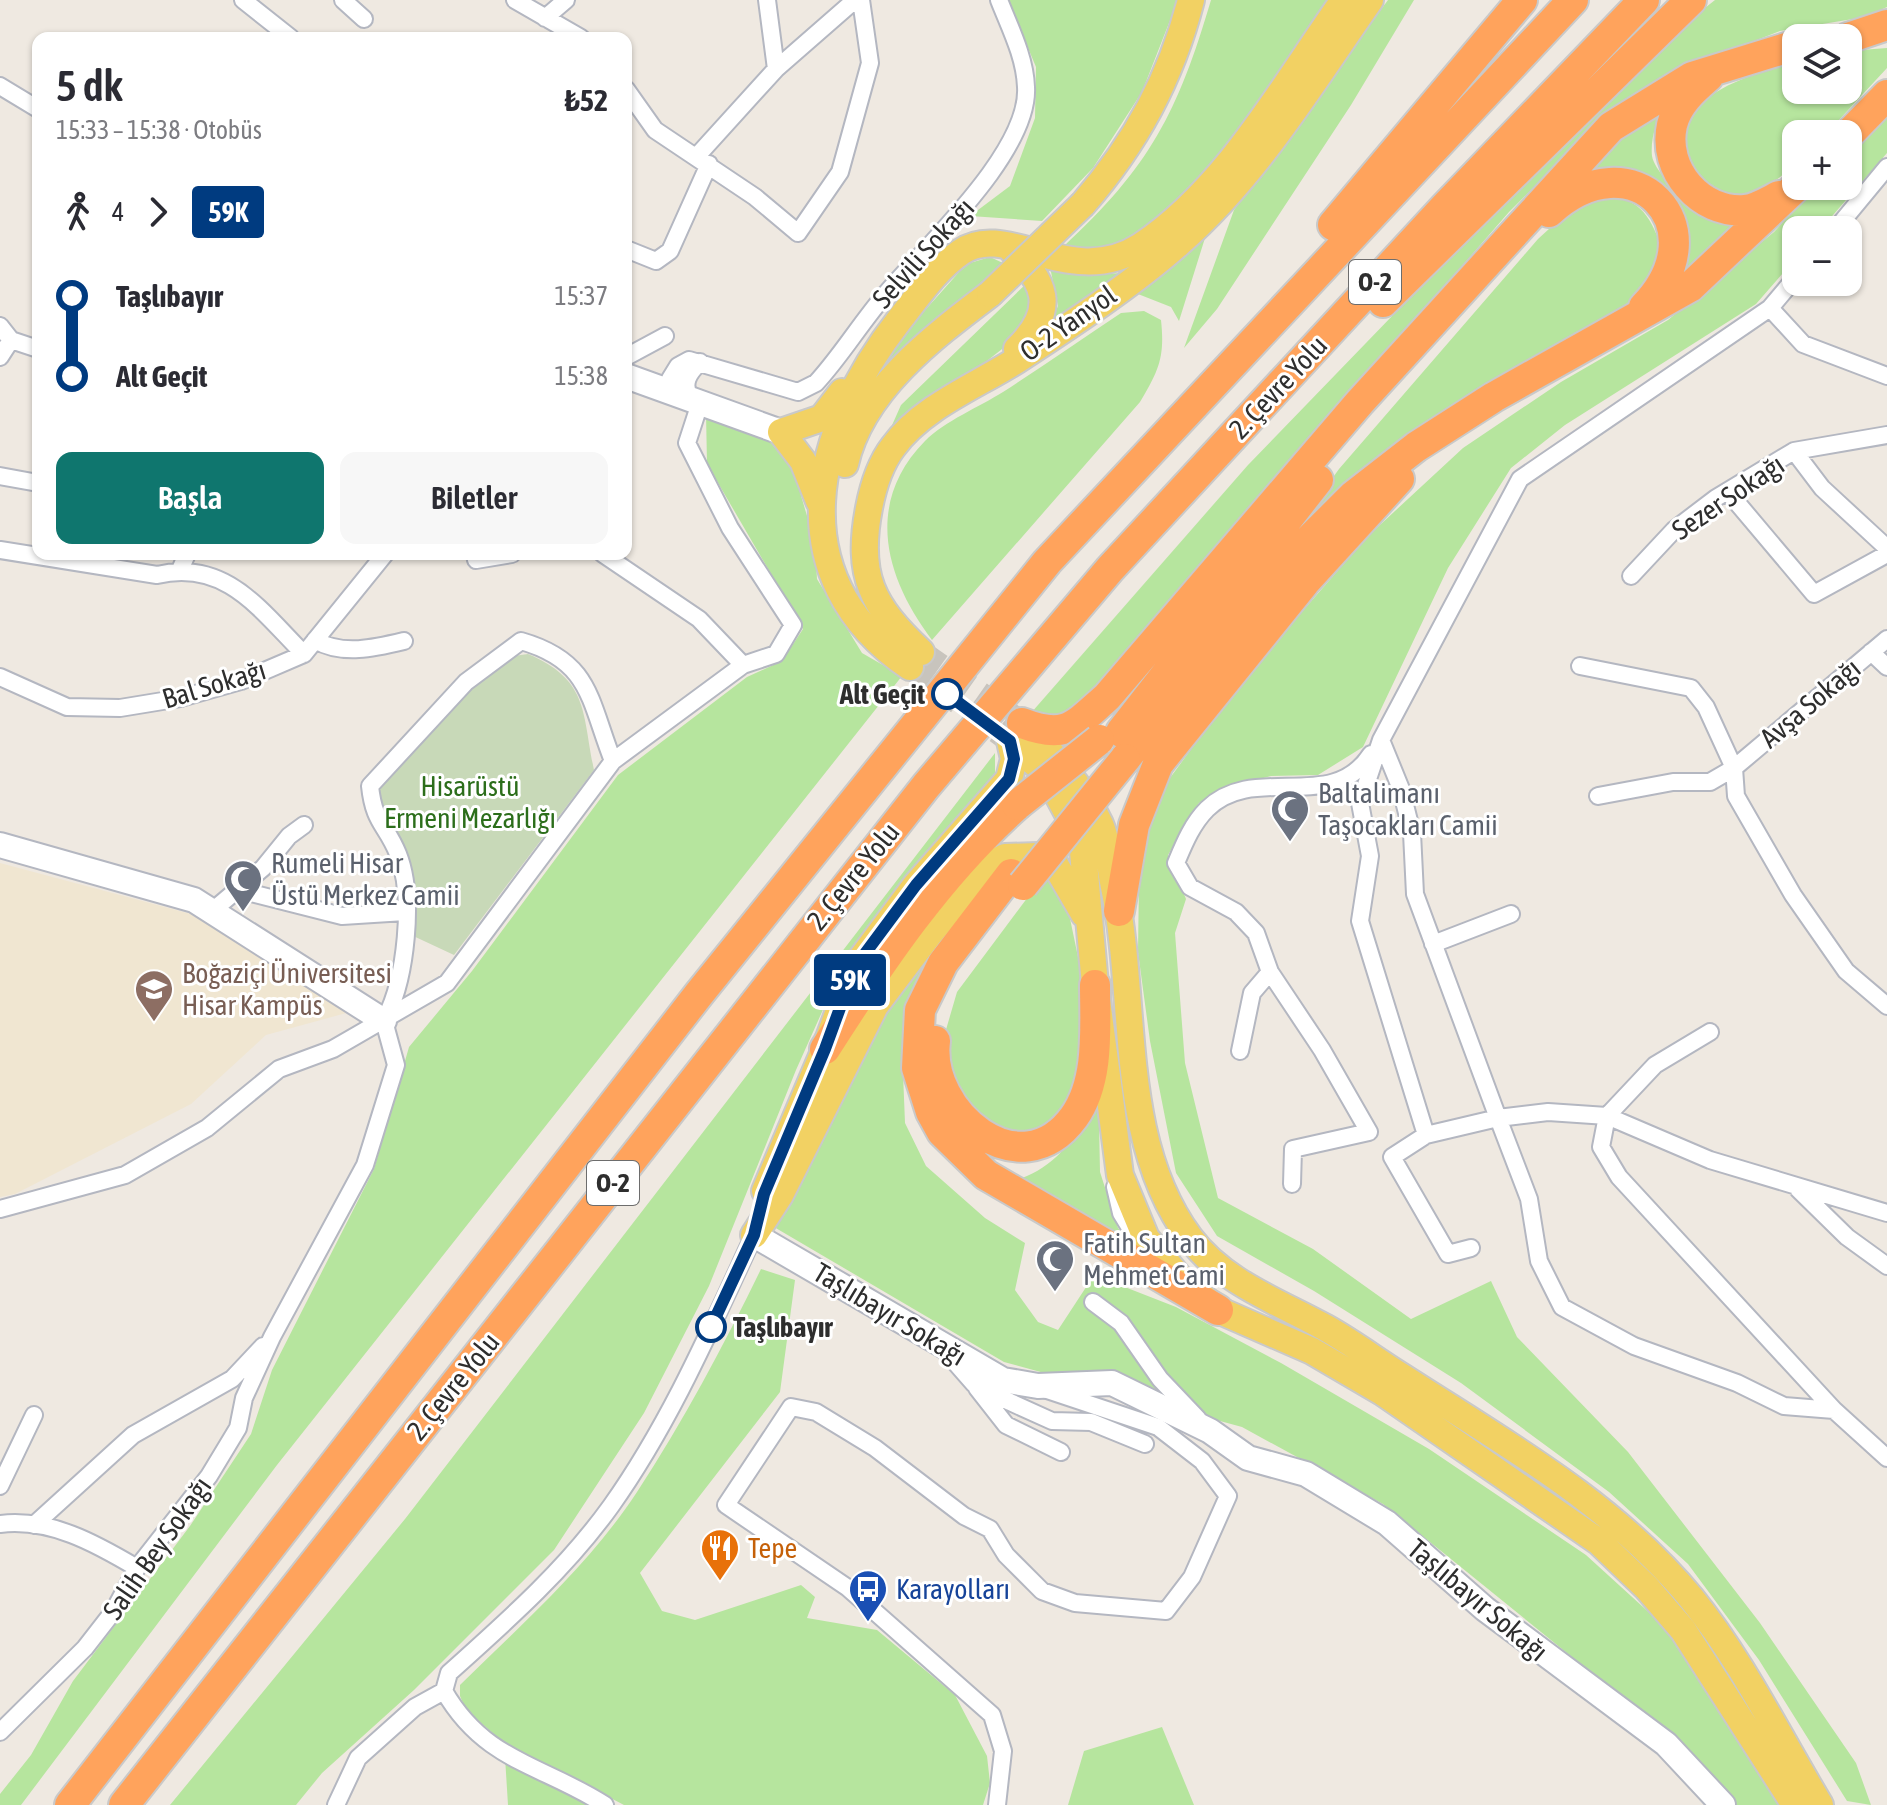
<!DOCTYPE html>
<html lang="tr">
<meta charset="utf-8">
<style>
:root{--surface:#fff;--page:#f7f7f7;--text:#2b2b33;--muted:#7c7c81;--accent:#0f766e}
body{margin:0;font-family:"Asap Condensed",sans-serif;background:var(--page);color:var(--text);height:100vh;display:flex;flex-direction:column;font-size:30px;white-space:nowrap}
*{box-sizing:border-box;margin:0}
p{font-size:26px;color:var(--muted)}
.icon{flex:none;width:44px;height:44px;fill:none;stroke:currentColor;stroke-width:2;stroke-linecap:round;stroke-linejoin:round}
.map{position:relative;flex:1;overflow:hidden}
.side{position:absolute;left:32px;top:32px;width:600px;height:528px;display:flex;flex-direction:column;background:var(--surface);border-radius:16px;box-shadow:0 2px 6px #0004}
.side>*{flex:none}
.badge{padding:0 16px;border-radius:6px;font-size:28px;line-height:52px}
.controls{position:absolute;left:1782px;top:24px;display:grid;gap:16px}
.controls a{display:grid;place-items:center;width:80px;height:80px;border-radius:16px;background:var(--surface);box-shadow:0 2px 6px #0004;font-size:40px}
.map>.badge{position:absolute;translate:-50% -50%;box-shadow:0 0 0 4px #fff}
.legs{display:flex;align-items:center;gap:12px;height:88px;padding:0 24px;font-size:26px}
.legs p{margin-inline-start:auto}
.summary{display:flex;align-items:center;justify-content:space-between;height:136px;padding:0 24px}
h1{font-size:44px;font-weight:600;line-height:60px}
.action{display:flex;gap:16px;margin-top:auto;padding:16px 24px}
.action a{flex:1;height:92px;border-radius:16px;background:var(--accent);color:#fff;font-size:32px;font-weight:600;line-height:92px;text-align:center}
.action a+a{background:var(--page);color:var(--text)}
ul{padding:0 24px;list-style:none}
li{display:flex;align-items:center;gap:28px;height:80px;font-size:30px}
li i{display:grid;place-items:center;width:12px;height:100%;margin:0 10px;background:currentColor}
li i::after{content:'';width:20px;height:20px;margin:-10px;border:6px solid;border-radius:50%;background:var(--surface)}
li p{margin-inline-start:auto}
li:first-child i{background:linear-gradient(#0000 50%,currentColor 0)}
li:last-child i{background:linear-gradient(currentColor 50%,#0000 0)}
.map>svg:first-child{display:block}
</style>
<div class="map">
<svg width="1887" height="1805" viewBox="0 0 1887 1805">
<rect width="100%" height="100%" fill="#efe9e1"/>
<path fill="#f0e6d1" d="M0 863 191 914 350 1012 266 1035 191 1104 15 1194 0 1197Z"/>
<path fill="#b6e59e" d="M1008 0H1178L1142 92 1093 168 1042 221 970 216 1010 186 1035 118 1036 67Z
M1211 0H1335L1211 175 1147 234 1098 255 1063 247C1150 167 1178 112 1211 0Z
M1388 0H1414L1351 105 1217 309 1184 348 1234 210Z
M1715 0H1887V7L1865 17 1780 31 1677 71 1606 115 1509 212 1063 724 1031 713 1248 465 1453 253 1681 27Z
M1887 48V68L1826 134H1796V163C1779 179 1758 197 1732 198 1687 198 1671 141 1696 110 1717 83 1765 71 1796 62V90H1848V51Z
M1664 101C1658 118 1650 138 1652 156 1653 163 1660 172 1664 178 1682 211 1712 222 1747 221L1678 281C1692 239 1689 227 1663 192L1573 186 1598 153Z
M1887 106V153L1820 230H1796V258L1756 304 1565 425 1511 468 1448 568 1363 747 1318 775 1271 776 1218 790 1199 803 1168 855 1186 899 1175 933 1185 1063 1218 1198 1313 1249 1411 1319 1491 1281 1517 1337 1628 1452 1760 1623 1856 1763 1871 1805 1847 1801 1759 1660 1688 1564 1609 1492 1461 1383 1314 1291 1217 1236 1176 1173 1150 1041 1138 952 1139 879 1156 797 1239 684 1368 536 1463 448 1561 382 1668 320 1774 232 1816 186H1848V150Z
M1600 193C1640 200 1648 211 1662 248L1635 306 1284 546 1339 469 1538 239 1573 207Z
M1205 238 1179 321 1171 307 1138 294Z
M990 257 1003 263 955 306 863 406 902 336 960 271 970 263Z
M1050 267 1070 275 1126 273 1048 329 1058 306Z
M1028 282 1034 300 1020 335 885 441 901 405Z
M1144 311 1161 320C1165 357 1159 370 1140 402L932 640C885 578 864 503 925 441 945 421 979 407 1003 392 1043 366 1082 339 1121 313Z
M706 413 772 440 792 465 815 543 817 579 862 653 902 676 277 1465 21 1805H0V1794L31 1755 73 1681 190 1526 251 1434 272 1370 374 1169 409 1047 472 971 618 775 747 677 782 661 803 629 707 464Z
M995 753V773L843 965 796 1070 709 1286 644 1413 554 1550 414 1690 322 1773 296 1805H170L405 1519Z
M1048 870 1068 909 1083 981 1084 1073 1065 1116 1012 1139 961 1106 943 1040 957 992Z
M976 898 911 999 902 1048 905 1123 926 1166 985 1218 1025 1243 1015 1290 1038 1322 1058 1330 1094 1275 1176 1307 1281 1363 1429 1449 1586 1555 1676 1637 1781 1805H1735L1677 1742 1383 1504 1242 1427 1004 1362 774 1227 890 1007Z
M1098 1074 1100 1172 1118 1228 1147 1260 1004 1182C1039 1179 1070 1149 1086 1118 1093 1106 1094 1088 1098 1074Z
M761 1269 795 1280 780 1392 640 1573 662 1611 695 1620 801 1585 815 1597 807 1618 877 1630 955 1695 987 1756 990 1783 983 1805H624L503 1742 466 1710 460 1696V1685C522 1624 589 1565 637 1492 683 1422 724 1345 761 1269Z
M1162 1727 1194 1805H1068L1084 1751Z
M505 1757 605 1805H508Z"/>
<path fill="#c8d9b8" d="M528 654C589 680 582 712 594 770L454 955 409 934C411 911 417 881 408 859 397 828 379 821 379 785L481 677 506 657Z"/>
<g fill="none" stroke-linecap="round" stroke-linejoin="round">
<path stroke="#c8c4bd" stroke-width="24" stroke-dasharray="24 12" stroke-linecap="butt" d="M921 652 1022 723
M910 667 1010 741"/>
<defs>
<path id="street" d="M243 0 291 38
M343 0 364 19
M515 0 581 38
M767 0 776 69
M545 18 566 0
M0 86 38 109
M626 89 655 130 755 197 798 233 840 172 870 63 861 0
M697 156 776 69 855 0
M1835 230 1887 167
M626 249 656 261 670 251 709 164
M1770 308 1803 344 1887 376
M0 326 11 340 38 349
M0 357 11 340
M626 357 665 336
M676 394 670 379 678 366 689 360 798 392 816 383C841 356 860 324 884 296 924 248 1030 152 1026 87 1025 57 1010 28 999 0
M690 399C682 383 688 374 700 362
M1794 451 1822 488 1887 548
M0 476 38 483
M1728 492 1814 594 1887 554
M0 550 157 575C226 559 260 610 304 654
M475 554 476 560 512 554
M603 554 699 619 743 665
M180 570 187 554
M1631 576 1674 530 1716 498 1794 451 1887 435
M315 640C342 656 375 648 404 641
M1871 652 1887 667
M1580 666 1691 688 1706 707 1734 768 1736 796 1793 895 1846 971 1887 1006
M0 677 67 707 120 708 181 698 241 681 304 654 385 554
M1381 740 1401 789 1412 833 1415 894 1498 1118 1548 1112 1607 1116 1655 1065 1710 1032
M1598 796 1673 782H1710L1734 768 1887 639
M239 890 342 916 405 912
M211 912 263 868 289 836 304 825
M1433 944 1511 914
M385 1019C406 979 415 897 398 854 386 824 374 824 370 786L466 682 521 641C591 661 589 700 613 761
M1240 1051 1252 993 1270 972
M1426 1135 1498 1118 1529 1199 1539 1261 1562 1307 1634 1346 1737 1383 1784 1406 1834 1410
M1292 1184 1293 1149 1369 1132 1322 1050 1270 972 1256 933 1236 912 1190 887 1176 863C1184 844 1192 824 1207 809 1255 762 1332 815 1371 754
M1115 1187 1121 1213 1135 1236
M1798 1189 1847 1237 1887 1266
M0 1209 125 1175 207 1128 279 1069 333 1049 447 983 613 761 743 665 776 654 793 625 730 528 687 443 700 403
M1887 1213 1710 1160 1607 1116 1601 1147 1619 1177 1834 1410 1887 1458
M1471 1248 1448 1254 1392 1157 1426 1135 1360 921 1370 856 1360 803 1381 740 1520 479 1770 308 1796 277
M1093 1302 1121 1323 1160 1379 1198 1419
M946 1352 974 1384 1010 1402 1052 1421 1091 1422 1145 1444
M977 1388 1006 1425 1061 1452
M0 1486 34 1415
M0 1524C50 1518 95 1543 137 1568
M34 1525 133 1435 232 1379 263 1346
M0 1732 85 1648 113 1612 137 1568 209 1476 238 1428 244 1398 272 1337 365 1165 396 1065 384 1021
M336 1805 358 1758 415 1707 444 1691
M605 1805C543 1765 485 1762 444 1691L449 1673C507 1621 565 1570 611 1506 670 1423 711 1328 754 1235
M997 1805 1003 1751 992 1715 848 1588 726 1505 791 1407 816 1412 875 1448 964 1516 990 1529 1006 1555 1042 1591 1075 1603 1166 1611 1192 1577 1228 1496 1202 1461 1158 1427 1047 1390"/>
<path id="secondary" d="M626 376 781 432
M0 845 194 900 384 1021
M754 1235 1003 1380 1038 1386 1112 1383 1210 1431 1248 1458 1306 1474 1387 1523 1485 1609 1666 1744 1723 1805"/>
<path id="primary" d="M1083 204C1136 143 1171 78 1191 0
M1008 246C1046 281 1058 309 1017 349
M781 432 822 418 842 392
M781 432 803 461 819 501
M845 464C861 391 933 337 990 294
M921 652C872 606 856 576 869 508 873 487 880 464 893 447 922 407 976 386 1017 360 1069 326 1133 284 1179 243 1256 176 1312 83 1370 0
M910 667C776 576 813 430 900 319 918 296 936 269 961 252 1006 220 1072 291 1141 246 1228 188 1284 84 1344 0
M1022 723C1052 752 1082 786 1100 824 1108 842 1110 867 1114 887 1138 1002 1117 1140 1190 1238 1224 1283 1279 1302 1326 1328 1353 1343 1378 1362 1404 1378 1505 1443 1615 1505 1692 1599 1742 1661 1779 1737 1820 1805
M1010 741 1046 773 1082 840 1095 985 1120 1175 1146 1238 1183 1282 1218 1310 1312 1351 1382 1392 1599 1542 1647 1588 1683 1630 1795 1805
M765 1191 825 1049 855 967 916 885 1009 779 1014 759 1010 741
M754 1235 780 1195 875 1006 931 932 988 866 1005 857 1039 856 1056 866 1084 914"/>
<path id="highway" d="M1848 38 1887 25
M1708 77C1692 91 1677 104 1672 125 1662 170 1701 214 1745 210 1756 209 1769 201 1779 196
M1848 135 1887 95
M1549 212C1632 135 1722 226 1644 307
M1333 225 1522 0
M1383 302 1691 0
M1022 723C1066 740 1074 726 1107 697L1360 402 1611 127 1692 77 1796 45
M1121 732 1318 480
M1125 759 1271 578 1353 496 1416 447 1494 397 1690 287 1797 186
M1011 874 943 963 920 1010 917 1068 931 1112 942 1132 986 1175 1218 1310
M1119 911 1134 825 1158 764 1305 582 1399 479
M935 1041C926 1112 1020 1191 1074 1117 1100 1081 1095 1027 1095 985
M825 1049C881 961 939 875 1017 805
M70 1805 699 994 1047 562 1573 0
M124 1805 926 786 1110 569 1444 208 1644 0"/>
</defs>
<use href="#street" stroke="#b4b7c1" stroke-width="20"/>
<use href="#secondary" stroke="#b4b7c1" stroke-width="28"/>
<use href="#primary" stroke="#c9c9c9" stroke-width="30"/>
<use href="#highway" stroke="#c9c9c9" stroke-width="34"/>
<use href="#street" stroke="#fff" stroke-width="16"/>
<use href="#secondary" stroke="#fff" stroke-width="24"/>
<use href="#primary" stroke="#f2d163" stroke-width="26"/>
<use href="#highway" stroke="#ffa35c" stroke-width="30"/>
<defs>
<path id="primary-bridge" d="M990 294 1083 204"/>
<path id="highway-bridge" d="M1017 805 1099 740
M1023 885 1125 759"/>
</defs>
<use href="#primary-bridge" stroke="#c9c9c9" stroke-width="30" stroke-linecap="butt"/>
<use href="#highway-bridge" stroke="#c9c9c9" stroke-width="34" stroke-linecap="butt"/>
<use href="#primary-bridge" stroke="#f2d163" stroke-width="26"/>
<use href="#highway-bridge" stroke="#ffa35c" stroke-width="30"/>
</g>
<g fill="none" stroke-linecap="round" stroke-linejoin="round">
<defs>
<path id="line-1" d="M711 1327 754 1235 764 1194 825 1049 855 967 916 885 1009 779 1014 759 1010 741 947 694"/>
</defs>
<use href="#line-1" stroke="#fff" stroke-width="18"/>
<use href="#line-1" stroke="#003b80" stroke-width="12"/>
</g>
<defs>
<symbol id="mosque-pin" viewBox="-11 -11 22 30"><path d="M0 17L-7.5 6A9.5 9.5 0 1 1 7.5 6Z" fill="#6b7280" stroke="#fff"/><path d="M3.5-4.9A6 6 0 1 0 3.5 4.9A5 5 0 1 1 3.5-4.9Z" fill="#fff"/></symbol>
<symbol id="university-pin" viewBox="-11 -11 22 30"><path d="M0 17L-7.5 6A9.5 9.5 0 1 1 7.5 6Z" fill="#8d6e63" stroke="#fff"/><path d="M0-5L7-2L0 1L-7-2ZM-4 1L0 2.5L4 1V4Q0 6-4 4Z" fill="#fff"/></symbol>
<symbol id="restaurant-pin" viewBox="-11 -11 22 30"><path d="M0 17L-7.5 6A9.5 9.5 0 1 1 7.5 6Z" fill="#e8710a" stroke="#fff"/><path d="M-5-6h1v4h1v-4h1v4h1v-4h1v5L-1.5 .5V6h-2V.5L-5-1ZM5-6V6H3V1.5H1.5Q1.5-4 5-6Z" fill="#fff"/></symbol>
<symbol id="bus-pin" viewBox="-11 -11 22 30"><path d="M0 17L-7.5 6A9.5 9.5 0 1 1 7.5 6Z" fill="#1a4fb4" stroke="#fff"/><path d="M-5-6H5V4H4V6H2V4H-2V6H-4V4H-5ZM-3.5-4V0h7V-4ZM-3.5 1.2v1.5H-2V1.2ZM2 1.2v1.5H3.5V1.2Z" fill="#fff"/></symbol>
</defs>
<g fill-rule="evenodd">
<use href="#mosque-pin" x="1268" y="787" width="44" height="60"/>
<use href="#mosque-pin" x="221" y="857" width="44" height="60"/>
<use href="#university-pin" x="132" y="967" width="44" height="60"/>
<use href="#mosque-pin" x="1033" y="1237" width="44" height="60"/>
<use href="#restaurant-pin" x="698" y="1526" width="44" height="60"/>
<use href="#bus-pin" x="846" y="1567" width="44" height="60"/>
</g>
<g fill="#fff" stroke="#003b80" stroke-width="4">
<circle cx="947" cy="694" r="14"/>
<circle cx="711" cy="1327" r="14"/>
</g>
<g text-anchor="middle" stroke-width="6" stroke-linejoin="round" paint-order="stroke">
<g fill="#fff" stroke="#6d6d6d" stroke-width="2">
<rect x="1349" y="260" width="52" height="44" rx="6"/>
<rect x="587" y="1161" width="52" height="44" rx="6"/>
</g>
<g font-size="26" font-weight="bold" fill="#2e2e2e">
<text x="1375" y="291">O-2</text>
<text x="613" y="1192">O-2</text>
</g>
<g font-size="28" fill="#2e2e2e" stroke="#fff">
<text transform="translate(923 253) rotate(-48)" y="10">Selvili Sokağı</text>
<text transform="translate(1068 323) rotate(-35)" y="10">O-2 Yanyol</text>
<text transform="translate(1278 387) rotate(-47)" y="10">2. Çevre Yolu</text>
<text transform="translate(1728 497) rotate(-34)" y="10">Sezer Sokağı</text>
<text transform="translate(214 684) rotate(-17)" y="10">Bal Sokağı</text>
<text transform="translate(1810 703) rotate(-40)" y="10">Avşa Sokağı</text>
<text transform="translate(853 876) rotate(-51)" y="10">2. Çevre Yolu</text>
<text transform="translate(890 1314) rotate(31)" y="10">Taşlıbayır Sokağı</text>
<text transform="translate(453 1386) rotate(-51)" y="10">2. Çevre Yolu</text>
<text transform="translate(157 1548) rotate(-55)" y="10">Salih Bey Sokağı</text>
<text transform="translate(1478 1600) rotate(40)" y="10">Taşlıbayır Sokağı</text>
</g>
<g font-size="28" font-weight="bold" fill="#2e2e2e" stroke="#fff" text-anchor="end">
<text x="925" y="704">Alt Geçit</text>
<text x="733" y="1337" text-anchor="start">Taşlıbayır</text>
</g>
<g font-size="28" fill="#2c6e1b" stroke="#fff">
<text x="470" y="796">Hisarüstü<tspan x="470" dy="32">Ermeni Mezarlığı</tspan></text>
</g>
<g font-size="28" fill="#5b616d" stroke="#fff" text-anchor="start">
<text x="1318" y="803">Baltalimanı<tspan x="1318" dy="32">Taşocakları Camii</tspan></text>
<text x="271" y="873">Rumeli Hisar<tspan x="271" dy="32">Üstü Merkez Camii</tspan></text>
<text x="1083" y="1253">Fatih Sultan<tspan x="1083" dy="32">Mehmet Cami</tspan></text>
</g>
<g font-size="28" fill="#785e54" stroke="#fff" text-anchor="start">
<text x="182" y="983">Boğaziçi Üniversitesi<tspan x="182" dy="32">Hisar Kampüs</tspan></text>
</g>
<g font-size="28" fill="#c56008" stroke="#fff" text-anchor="start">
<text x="748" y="1558">Tepe</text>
</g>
<g font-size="28" fill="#164399" stroke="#fff" text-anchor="start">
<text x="896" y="1599">Karayolları</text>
</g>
</g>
</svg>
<div class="controls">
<a><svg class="icon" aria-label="layers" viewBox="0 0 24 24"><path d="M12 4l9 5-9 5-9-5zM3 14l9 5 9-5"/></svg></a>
<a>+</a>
<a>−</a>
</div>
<b class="badge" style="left:850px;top:980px;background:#003b80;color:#fff">59K</b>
<section class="side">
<div class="summary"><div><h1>5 dk</h1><p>15:33 – 15:38 · Otobüs</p></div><b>₺52</b></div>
<div class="legs"><svg class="icon" aria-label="walk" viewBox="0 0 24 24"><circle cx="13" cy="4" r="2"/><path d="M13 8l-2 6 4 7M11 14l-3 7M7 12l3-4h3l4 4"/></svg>4<svg class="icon" aria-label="forward" viewBox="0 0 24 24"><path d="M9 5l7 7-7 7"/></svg><b class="badge" style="background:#003b80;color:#fff">59K</b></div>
<ul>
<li><i style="color:#003b80"></i><b>Taşlıbayır</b><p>15:37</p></li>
<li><i style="color:#003b80"></i><b>Alt Geçit</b><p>15:38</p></li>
</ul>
<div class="action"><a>Başla</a><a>Biletler</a></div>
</section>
</div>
